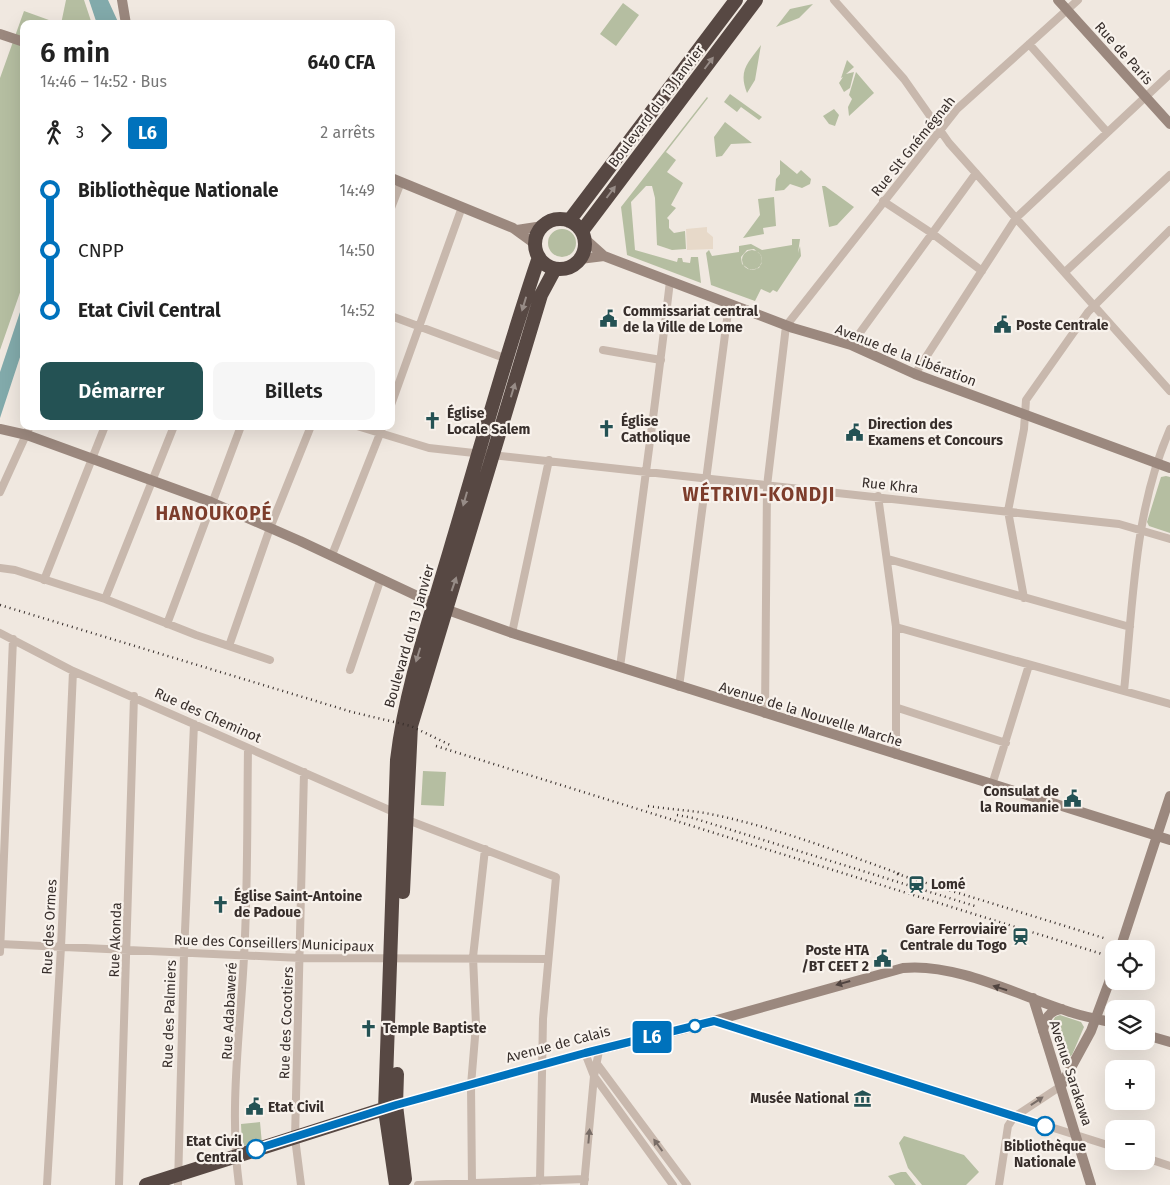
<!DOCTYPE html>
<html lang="fr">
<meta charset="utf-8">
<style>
:root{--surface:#fff;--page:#f6f6f6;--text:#222;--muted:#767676;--accent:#245254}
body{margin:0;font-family:"Fira Sans",sans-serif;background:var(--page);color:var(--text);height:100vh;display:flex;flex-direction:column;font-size:19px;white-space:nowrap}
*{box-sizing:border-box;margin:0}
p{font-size:16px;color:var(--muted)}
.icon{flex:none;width:28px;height:28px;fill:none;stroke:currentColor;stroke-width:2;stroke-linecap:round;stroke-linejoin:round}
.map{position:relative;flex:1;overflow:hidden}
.side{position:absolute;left:20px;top:20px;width:375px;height:410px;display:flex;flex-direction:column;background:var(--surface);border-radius:10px;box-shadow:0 5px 20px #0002}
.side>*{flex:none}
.badge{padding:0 10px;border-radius:4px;font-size:18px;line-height:32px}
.buttons{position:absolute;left:1105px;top:940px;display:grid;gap:10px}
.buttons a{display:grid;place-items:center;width:50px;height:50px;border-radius:10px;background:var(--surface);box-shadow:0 5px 20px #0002;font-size:25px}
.map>.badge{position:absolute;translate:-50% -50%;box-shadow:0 0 0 2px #fff}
.legs{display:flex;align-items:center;gap:8px;height:55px;padding:0 20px;font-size:16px}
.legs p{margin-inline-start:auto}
.headline{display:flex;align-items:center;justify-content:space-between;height:85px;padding:0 20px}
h1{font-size:28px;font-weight:600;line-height:38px}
.primary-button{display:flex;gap:10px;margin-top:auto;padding:10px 20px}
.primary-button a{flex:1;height:58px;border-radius:10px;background:var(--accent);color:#fff;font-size:20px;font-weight:600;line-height:58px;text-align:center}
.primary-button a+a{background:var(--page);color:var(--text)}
ul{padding:0 20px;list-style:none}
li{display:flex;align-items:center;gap:18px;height:60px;font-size:19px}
li i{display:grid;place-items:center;width:8px;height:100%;margin:0 6px;background:currentColor}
li i::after{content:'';width:12px;height:12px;margin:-6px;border:4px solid;border-radius:50%;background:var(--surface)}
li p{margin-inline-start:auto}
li:first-child i{background:linear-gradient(#0000 50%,currentColor 0)}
li:last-child i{background:linear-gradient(currentColor 50%,#0000 0)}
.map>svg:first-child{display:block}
</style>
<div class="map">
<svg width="1170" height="1185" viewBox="0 0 1170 1185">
<rect width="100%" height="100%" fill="#f0e8e0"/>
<path fill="#b5bea1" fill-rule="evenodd" d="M66 0H84L92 24H61Z
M623 3 639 15 616 46 600 34Z
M813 4 799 18 776 27 790 9Z
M24 11 60 24H24V281L0 350V78Z
M761 45 755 80 747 93C738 70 748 63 761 45Z
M847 60 854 67 846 74 854 72 850 88 844 92 839 83 843 77 841 78Z
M856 72 874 93 849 116 848 107 852 99 849 95Z
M730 94 762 117 759 120 741 107 737 112 724 102Z
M707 97 708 98 666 152 676 160 667 172 683 183 671 205 676 208 667 218 669 220V228L674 233 685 231 686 249 672 250 657 245 655 198 652 186H646L631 202 635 250 677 262 678 258H682L683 262 690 263 691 257H698L701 283 627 255 621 207Z
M834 109 839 115 835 126 829 124 823 116Z
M725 122 752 143 731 144 722 156 716 157 714 137Z
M780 160 797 174 801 170 811 179 810 184 802 188 790 184 784 190 775 191 776 179 780 174Z
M822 186H825L854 207 837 225 829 227Z
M774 197 776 226 763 228 764 234 743 238 760 215 758 199Z
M548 243a14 14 0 1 1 28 0a14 14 0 1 1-28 0Z
M792 239H800L798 253 800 246 801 256 777 292 773 290 770 293 761 289 755 301 711 285 706 253 709 250 712 256 739 252V246L751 244 762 250 792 245ZM754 249 761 255 762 261 759 268 750 270 742 264 741 257 747 250Z
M742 260a10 10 0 1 1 20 0a10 10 0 1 1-20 0Z
M1166 476 1170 477V533L1149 526 1147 522 1161 477Z
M423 771 446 772 444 806 421 805Z
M1060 1015 1081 1022 1084 1027 1072 1055 1066 1059 1059 1053 1051 1025 1055 1017Z
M260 1122 262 1144 242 1146 241 1124Z
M904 1136 964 1155 979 1172 966 1185H922L908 1168 899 1143Z
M901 1172H906L916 1185H895L888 1176Z"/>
<path fill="#e7d9c9" d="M707 227V232L713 237V249L687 250 686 229Z"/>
<path fill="#82aaab" d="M89 0H108L119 24H97Z
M24 300V345L0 418V372Z"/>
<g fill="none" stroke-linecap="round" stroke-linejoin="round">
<path stroke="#c8b8ad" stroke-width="8" d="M834 0 904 79 949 143 1170 391
M1029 44 1107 132
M883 201 933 234 982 271
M391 208 401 182
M1065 272 1170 175
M391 316 507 359
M851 345 976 173
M603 350 661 360
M915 374 1016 218 1170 74
M391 405 462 207
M357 426 429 448 1119 524 1170 539
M0 492 30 426
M878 496 896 627V755
M332 555 383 426
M888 559 1130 627
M0 568 15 570 105 599 196 635 270 660
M44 580 105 426
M1024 598 1008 511 1024 429 1026 400 1088 312 1170 230
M105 599 174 426
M167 624 241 426
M896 627 1170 704
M0 633 73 671 396 813
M512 633 549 460
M229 646 270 528 311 426
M620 667C637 538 655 410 670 281
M350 670 381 578
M679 687 729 304
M1124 691C1133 604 1134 510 1170 429
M898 708 1006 743
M765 714 767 486 786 326 957 109 1078 0
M992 785 1029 665
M405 819 556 877 543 1019 540 1181
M0 944 301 958 548 959
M0 952 13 639
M714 1021 1114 1147
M585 1053 594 1076 673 1185
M597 1064 687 1185
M1146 1158 1170 1166
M47 1185 61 947 73 671
M119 1185 134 696
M178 1185 184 954 194 724
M239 1185C229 1110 240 1032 244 957 248 887 247 817 248 748
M301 1185 295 1138 304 772
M418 1185 585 1179
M472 1185 471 1085 476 1025 473 957 485 849
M584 1185 594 1076 599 1051
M999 1185 1008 1126 1014 1117 1061 1086"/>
<path stroke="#9b887e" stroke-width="10" d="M122 0 126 24
M1058 0 1170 124
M0 34 24 42
M391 178 513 228 535 244
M517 230 543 226
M585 239 604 256 793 328 851 345 915 374 1170 468
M580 259 604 256
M0 429 27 435 211 502 300 541 445 609 512 633 1170 840
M1120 949 1170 796
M1033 998 1091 1185
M1043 1031C1045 1019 1049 1010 1062 1009
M1146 1035 1170 1042
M1061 1086 1091 1031 1114 969
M396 1105 585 1053 692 1027 903 968C958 962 1027 1000 1080 1015 1091 1018 1103 1020 1114 1023"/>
<path stroke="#574843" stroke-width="14" d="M535 244a25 25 0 1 1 50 0a25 25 0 1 1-50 0Z
M569 221 736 0
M582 231 756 0
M403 892 411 726 541 295 555 269
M397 1074 396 1105 405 1179
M146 1185 393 1106
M396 1185 385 1110 397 760C406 684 432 613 453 540 481 446 507 351 539 257"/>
<path stroke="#372e2b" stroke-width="2.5" stroke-dasharray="1 4" stroke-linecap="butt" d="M0 605 352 712 411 726 450 745
M436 746 1102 954
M648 806C667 809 686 810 705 813 773 826 839 852 903 875
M677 815 693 818 978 907
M897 874 1107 939"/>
</g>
<defs><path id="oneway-solid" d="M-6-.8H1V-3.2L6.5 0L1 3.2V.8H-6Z" transform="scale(1.25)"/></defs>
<g fill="#978c87">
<use href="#oneway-solid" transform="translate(709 63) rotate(-53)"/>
<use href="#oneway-solid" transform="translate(611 192) rotate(-53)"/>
<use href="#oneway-solid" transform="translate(524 304) rotate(107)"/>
<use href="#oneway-solid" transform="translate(513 390) rotate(-73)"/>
<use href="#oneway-solid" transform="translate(465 499) rotate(106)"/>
<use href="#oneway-solid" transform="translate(454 584) rotate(-71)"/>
<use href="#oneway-solid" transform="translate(418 655) rotate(107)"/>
</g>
<g fill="#504440">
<use href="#oneway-solid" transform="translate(843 983) rotate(164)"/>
<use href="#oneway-solid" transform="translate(1000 988) rotate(-162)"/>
</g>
<g fill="#786c66">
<use href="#oneway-solid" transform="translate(1037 1101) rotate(-34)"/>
<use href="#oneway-solid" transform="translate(589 1136) rotate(-85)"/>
<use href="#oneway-solid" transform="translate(658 1145) rotate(-126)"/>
</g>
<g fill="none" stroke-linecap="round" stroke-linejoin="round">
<defs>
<path id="line-1" d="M256 1149 396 1105 585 1053 714 1021 1045 1126"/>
</defs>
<use href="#line-1" stroke="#fff" stroke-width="11"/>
<use href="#line-1" stroke="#0072bc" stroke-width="8"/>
</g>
<defs>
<symbol id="civic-bare" viewBox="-9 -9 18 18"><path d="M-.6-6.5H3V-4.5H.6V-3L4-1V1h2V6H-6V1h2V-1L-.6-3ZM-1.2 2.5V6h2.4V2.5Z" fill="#245254" stroke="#f8f2ec" stroke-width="2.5" paint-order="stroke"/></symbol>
<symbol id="church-bare" viewBox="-9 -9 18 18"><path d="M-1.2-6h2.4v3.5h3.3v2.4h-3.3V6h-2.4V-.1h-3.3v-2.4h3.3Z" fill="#245254" stroke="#f8f2ec" stroke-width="2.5" paint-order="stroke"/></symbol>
<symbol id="station-bare" viewBox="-9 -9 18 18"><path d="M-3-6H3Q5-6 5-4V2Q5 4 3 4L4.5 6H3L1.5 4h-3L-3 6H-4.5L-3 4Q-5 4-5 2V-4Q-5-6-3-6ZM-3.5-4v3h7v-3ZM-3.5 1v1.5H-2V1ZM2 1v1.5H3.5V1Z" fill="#245254" stroke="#f8f2ec" stroke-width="2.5" paint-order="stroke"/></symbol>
<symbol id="museum-bare" viewBox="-9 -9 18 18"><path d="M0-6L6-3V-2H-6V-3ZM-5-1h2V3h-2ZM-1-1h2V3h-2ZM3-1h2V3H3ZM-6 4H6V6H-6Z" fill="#245254" stroke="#f8f2ec" stroke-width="2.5" paint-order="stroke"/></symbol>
</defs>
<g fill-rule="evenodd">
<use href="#civic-bare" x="596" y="306" width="25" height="25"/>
<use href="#civic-bare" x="990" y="312" width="25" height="25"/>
<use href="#church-bare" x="420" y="408" width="25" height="25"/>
<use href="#church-bare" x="594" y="416" width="25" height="25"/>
<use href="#civic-bare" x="842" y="420" width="25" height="25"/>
<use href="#civic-bare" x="1060" y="786" width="25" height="25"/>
<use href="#station-bare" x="904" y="872" width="25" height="25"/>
<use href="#church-bare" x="208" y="892" width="25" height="25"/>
<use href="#station-bare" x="1008" y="924" width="25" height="25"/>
<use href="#civic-bare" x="870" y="946" width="25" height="25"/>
<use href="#church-bare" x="356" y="1016" width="25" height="25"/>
<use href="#museum-bare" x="850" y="1086" width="25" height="25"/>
<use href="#civic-bare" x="242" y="1094" width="25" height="25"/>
</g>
<g fill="#fff" stroke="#0072bc" stroke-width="2.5">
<circle cx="695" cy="1026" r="6"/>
<circle cx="1045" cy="1126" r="9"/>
<circle cx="256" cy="1149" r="9"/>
</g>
<g text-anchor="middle" stroke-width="4.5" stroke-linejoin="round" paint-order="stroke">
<g font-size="14" fill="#372e2b" stroke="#f8f2ec">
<text transform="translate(1124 53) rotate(48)" y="5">Rue de Paris</text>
<text transform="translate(656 106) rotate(-53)" y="5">Boulevard du 13 Janvier</text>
<text transform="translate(913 146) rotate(-51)" y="5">Rue Slt Gnémégnah</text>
<text transform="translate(906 355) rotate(21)" y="5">Avenue de la Libération</text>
<text transform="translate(890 485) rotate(6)" y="5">Rue Khra</text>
<text transform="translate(409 636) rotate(-74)" y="5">Boulevard du 13 Janvier</text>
<text transform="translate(811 714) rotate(17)" y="5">Avenue de la Nouvelle Marche</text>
<text transform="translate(208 715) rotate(24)" y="5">Rue des Cheminot</text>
<text transform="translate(49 927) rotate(-87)" y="5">Rue des Ormes</text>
<text transform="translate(115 940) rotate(-88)" y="5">Rue Akonda</text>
<text transform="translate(274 943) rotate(2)" y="5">Rue des Conseillers Municipaux</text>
<text transform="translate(229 1011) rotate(-87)" y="5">Rue Adabaweré</text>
<text transform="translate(169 1014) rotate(-88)" y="5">Rue des Palmiers</text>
<text transform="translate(286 1023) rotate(-88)" y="5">Rue des Cocotiers</text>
<text transform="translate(558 1044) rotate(-15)" y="5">Avenue de Calais</text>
<text transform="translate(1071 1073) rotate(72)" y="5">Avenue Sarakawa</text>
</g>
<g font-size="14" font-weight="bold" fill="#372e2b" stroke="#f8f2ec" text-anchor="start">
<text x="623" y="316">Commissariat central<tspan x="623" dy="16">de la Ville de Lome</tspan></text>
<text x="1016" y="330">Poste Centrale</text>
<text x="447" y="418">Église<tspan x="447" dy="16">Locale Salem</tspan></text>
<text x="621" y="426">Église<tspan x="621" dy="16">Catholique</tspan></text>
<text x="868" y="429">Direction des<tspan x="868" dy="16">Examens et Concours</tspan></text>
<text x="1059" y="796" text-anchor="end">Consulat de<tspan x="1059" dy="16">la Roumanie</tspan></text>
<text x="931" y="889">Lomé</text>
<text x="234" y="901">Église Saint-Antoine<tspan x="234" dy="16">de Padoue</tspan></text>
<text x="1007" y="934" text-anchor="end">Gare Ferroviaire<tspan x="1007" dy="16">Centrale du Togo</tspan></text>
<text x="869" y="955" text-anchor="end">Poste HTA<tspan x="869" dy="16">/BT CEET 2</tspan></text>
<text x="383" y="1033">Temple Baptiste</text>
<text x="849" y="1103" text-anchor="end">Musée National</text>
<text x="268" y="1112">Etat Civil</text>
</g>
<g font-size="14" font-weight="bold" fill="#372e2b" stroke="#f8f2ec" text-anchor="end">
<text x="242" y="1146">Etat Civil<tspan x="242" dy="16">Central</tspan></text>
<text x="1045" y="1151" text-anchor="middle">Bibliothèque<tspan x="1045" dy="16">Nationale</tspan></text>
</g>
<g font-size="19" font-weight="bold" letter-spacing="1" fill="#7d3d2c" stroke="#f8f2ec">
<text x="759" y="501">WÉTRIVI-KONDJI</text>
<text x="214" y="520">HANOUKOPÉ</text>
</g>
</g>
</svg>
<div class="buttons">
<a><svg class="icon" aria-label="locate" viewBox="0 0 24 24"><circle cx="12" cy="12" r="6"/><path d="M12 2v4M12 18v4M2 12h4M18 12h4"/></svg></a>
<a><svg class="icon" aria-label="layers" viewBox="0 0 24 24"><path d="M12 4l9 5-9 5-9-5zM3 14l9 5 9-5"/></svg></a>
<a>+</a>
<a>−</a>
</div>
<b class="badge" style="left:652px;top:1037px;background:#0072bc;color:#fff">L6</b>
<section class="side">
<div class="headline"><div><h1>6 min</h1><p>14:46 – 14:52 · Bus</p></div><b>640 CFA</b></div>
<div class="legs"><svg class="icon" aria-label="walk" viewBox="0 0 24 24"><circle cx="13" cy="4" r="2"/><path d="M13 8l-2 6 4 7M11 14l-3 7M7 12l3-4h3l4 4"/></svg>3<svg class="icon" aria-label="forward" viewBox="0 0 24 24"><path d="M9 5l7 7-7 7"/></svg><b class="badge" style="background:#0072bc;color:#fff">L6</b><p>2 arrêts</p></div>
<ul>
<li><i style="color:#0072bc"></i><b>Bibliothèque Nationale</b><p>14:49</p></li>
<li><i style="color:#0072bc"></i><span>CNPP</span><p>14:50</p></li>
<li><i style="color:#0072bc"></i><b>Etat Civil Central</b><p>14:52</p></li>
</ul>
<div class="primary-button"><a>Démarrer</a><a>Billets</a></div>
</section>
</div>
